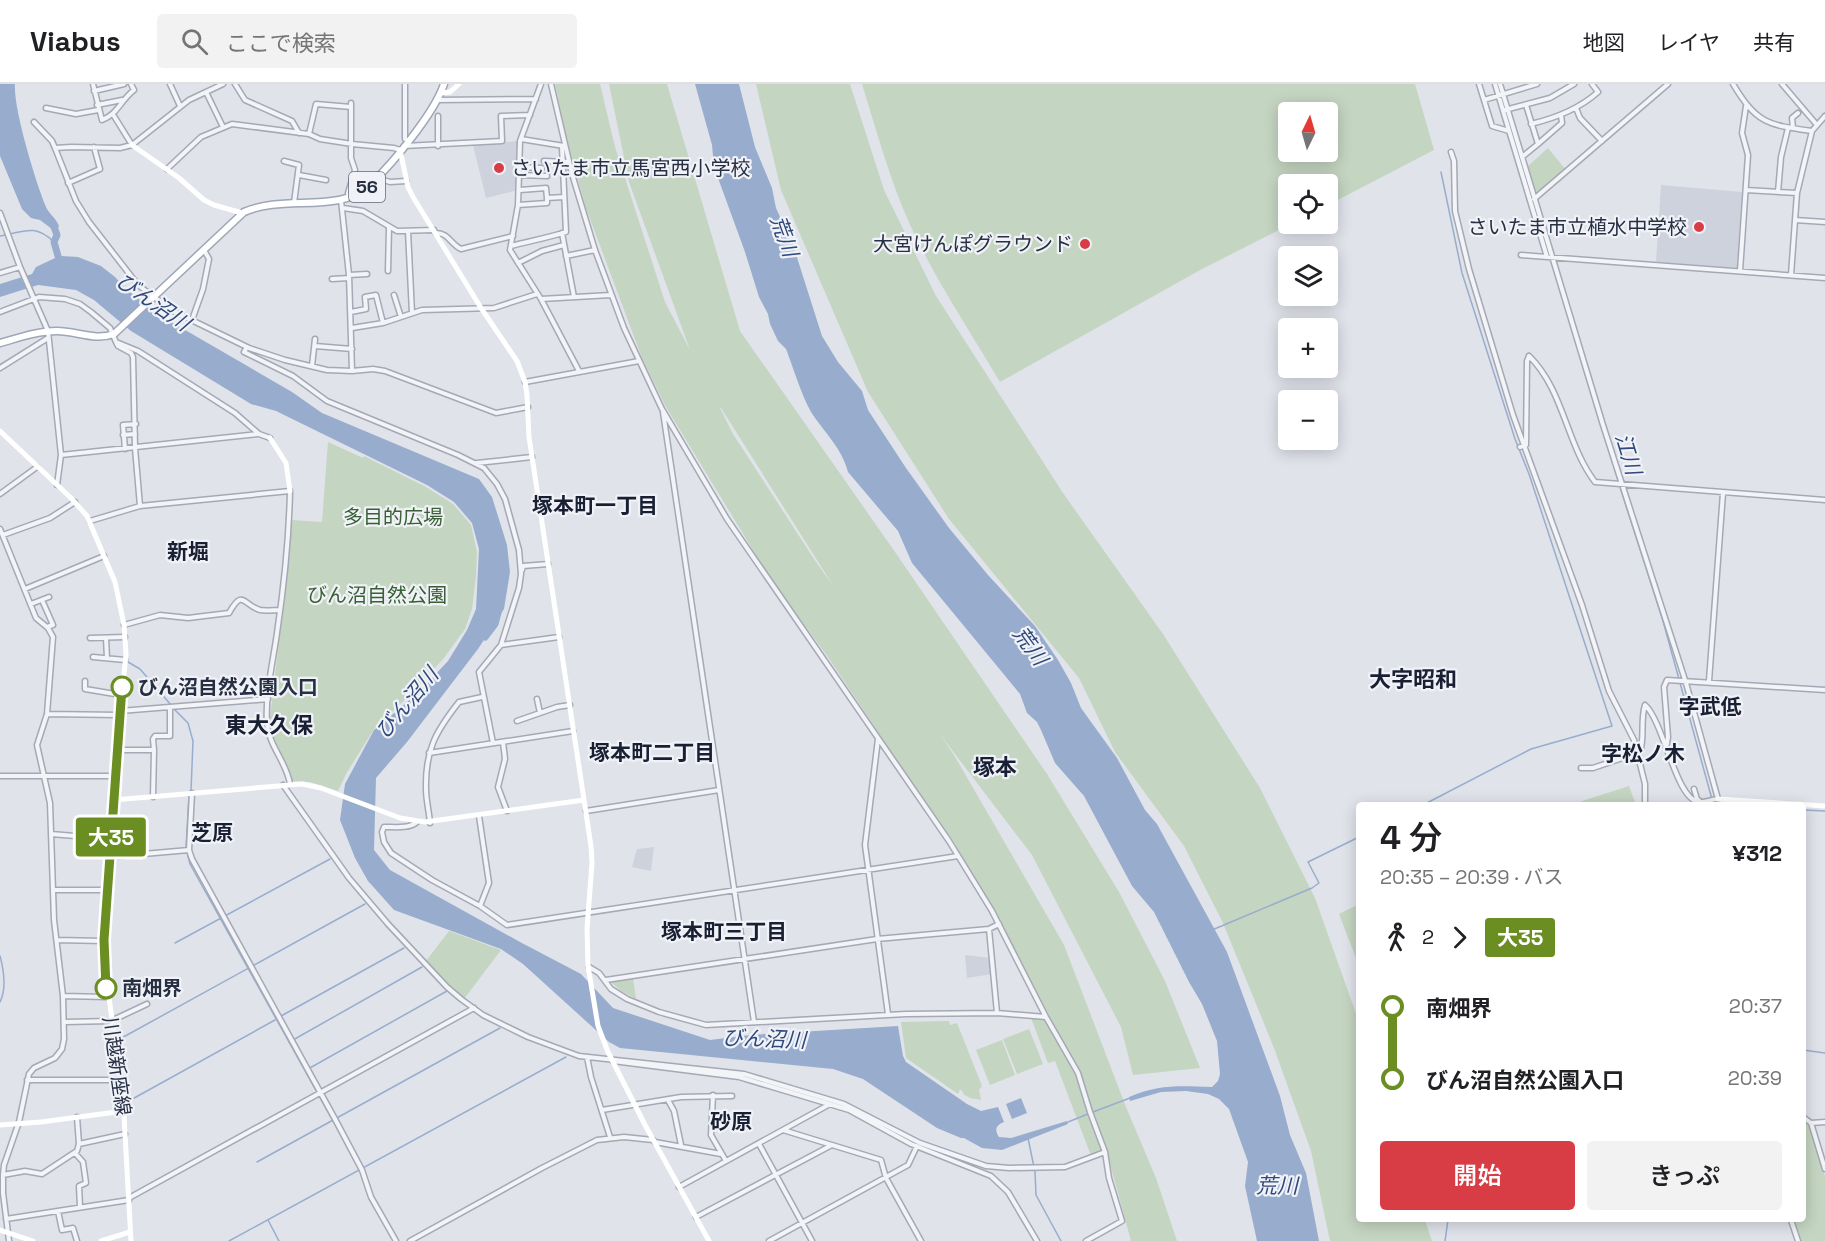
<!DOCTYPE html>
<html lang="ja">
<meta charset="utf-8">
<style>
:root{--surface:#fff;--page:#f2f2f2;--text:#202124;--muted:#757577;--line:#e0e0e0;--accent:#d83c45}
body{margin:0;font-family:"Space Grotesk","Noto Sans JP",sans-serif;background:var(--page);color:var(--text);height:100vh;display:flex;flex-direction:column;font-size:22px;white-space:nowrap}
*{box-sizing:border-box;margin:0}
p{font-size:20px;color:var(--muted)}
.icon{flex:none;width:33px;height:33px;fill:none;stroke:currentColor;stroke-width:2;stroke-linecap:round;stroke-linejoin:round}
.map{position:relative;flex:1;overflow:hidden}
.drawer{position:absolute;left:1356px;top:718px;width:450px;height:420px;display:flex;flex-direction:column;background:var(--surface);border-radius:6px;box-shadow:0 3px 15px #0003}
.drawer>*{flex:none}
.badge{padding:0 12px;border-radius:4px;font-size:21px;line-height:39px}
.needle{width:39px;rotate:5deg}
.tools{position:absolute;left:1278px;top:18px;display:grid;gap:12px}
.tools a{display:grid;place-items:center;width:60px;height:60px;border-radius:6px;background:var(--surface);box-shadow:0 3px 15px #0003;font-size:30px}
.map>.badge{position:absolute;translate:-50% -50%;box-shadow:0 0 0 3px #fff}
.legs{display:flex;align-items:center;gap:9px;height:66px;padding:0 24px;font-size:20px}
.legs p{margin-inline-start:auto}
.overview{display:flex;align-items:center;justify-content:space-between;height:102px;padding:0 24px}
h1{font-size:33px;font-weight:600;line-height:45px}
.primary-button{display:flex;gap:12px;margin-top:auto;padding:12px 24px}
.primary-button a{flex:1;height:69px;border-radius:6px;background:var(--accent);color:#fff;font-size:24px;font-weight:600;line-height:69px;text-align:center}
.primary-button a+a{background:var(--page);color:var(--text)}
ul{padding:0 24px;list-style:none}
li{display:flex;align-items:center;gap:21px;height:72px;font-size:22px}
li i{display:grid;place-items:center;width:9px;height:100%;margin:0 8px;background:currentColor}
li i::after{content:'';width:15px;height:15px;margin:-8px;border:4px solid;border-radius:50%;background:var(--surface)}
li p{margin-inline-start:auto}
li:first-child i{background:linear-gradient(#0000 50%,currentColor 0)}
li:last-child i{background:linear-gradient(currentColor 50%,#0000 0)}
header{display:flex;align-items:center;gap:36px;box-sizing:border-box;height:84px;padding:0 30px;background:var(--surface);border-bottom:2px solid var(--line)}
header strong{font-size:28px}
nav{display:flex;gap:33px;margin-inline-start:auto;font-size:21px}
.search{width:420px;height:54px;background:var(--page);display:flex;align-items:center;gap:15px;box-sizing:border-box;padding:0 21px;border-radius:6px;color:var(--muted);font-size:22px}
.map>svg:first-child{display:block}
</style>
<header>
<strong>Viabus</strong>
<div class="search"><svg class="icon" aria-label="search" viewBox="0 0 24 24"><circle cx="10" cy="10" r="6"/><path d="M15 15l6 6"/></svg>ここで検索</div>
<nav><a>地図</a><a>レイヤ</a><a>共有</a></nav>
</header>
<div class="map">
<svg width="1825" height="1157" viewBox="0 0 1825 1157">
<rect width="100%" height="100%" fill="#e0e3ea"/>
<path fill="#ced2dc" d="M518 57V106L486 114 473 61Z
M1661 101 1742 108 1737 184 1656 178Z
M654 763 651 787 632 783 637 765Z
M965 871 991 874 992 890 967 894Z"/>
<path fill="#c4d5c1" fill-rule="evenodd" d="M555 0H600L615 63 665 218 690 266 629 98 609 0H667L740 247 893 465 1047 690 1119 808 1165 897 1200 984 1133 991 1121 943 1032 771 939 649 954 671 1064 861 1126 1023 1156 1094 1177 1157H1131L1109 1076 1090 1069 1055 977 1048 979 1031 934 1047 931 1014 865 954 758 916 705 828 573 770 494 666 323 642 274 586 124 568 61ZM720 324H721L834 503 814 475 733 350Z
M756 0H850L884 106 936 212 1063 409 1163 550 1260 704 1315 814 1359 938V1136H1425L1432 1157H1330L1311 1067 1274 964 1223 839 1184 762 1115 668 1079 594 949 435 868 308 781 106Z
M862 0H1415L1434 66 1328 121V100H1288V140H1291L1202 185 1000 298C970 247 936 197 911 143 890 97 877 48 862 0ZM1328 28V68H1288V28Z
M1548 64 1566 86 1535 113 1527 83Z
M328 358 363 374 364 372 426 403 453 420 471 441 477 468 476 492 472 525 465 545 444 574 415 606 374 645 346 690 338 707 310 698 292 697C284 671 272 663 270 633L283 524 291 436 322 438Z
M1629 702 1636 721H1570L1576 719Z
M1359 820V882L1339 830Z
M449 847 501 866 464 915 426 877Z
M633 894 636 915 621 907 611 898Z
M949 937 950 941 957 939 982 1002 979 1006 981 1016 970 1014 963 1010V1008L960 1005 958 1010 906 974 901 938Z
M1029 945 1043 980 1017 990 1003 955Z
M1002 956 1015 991 990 1001 976 966Z
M1803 1026 1825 1092V1157H1801L1794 1136H1803Z"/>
<path fill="#98adcd" d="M0 0H15C13 24 36 99 46 123 49 130 56 134 59 142L56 148 40 136 31 134 22 125 0 72Z
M695 0H739L755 63 772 104 776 124 793 161 822 252 838 278 862 307 868 326 906 384 949 444 988 491 1035 542 1058 576 1071 599 1081 624 1117 674 1145 726 1157 740 1227 868 1280 1012 1290 1051 1306 1089 1319 1157H1257L1245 1102 1248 1078 1229 1025 1219 1015 1208 1010 1186 1007 1161 1008 1130 1017 1129 1013C1160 1000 1179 1002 1212 1003L1218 997 1220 990 1217 957 1202 920 1189 898 1154 828 1132 802 1084 712 1055 679 1041 646 1037 638 1027 629 1020 610 912 479 898 447 848 388C842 365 826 350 813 331 803 316 793 283 786 265L778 257 770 240 768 230 759 213 745 168 714 83 712 61Z
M56 164 61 172 78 173 101 182 115 193 126 205 161 232 292 308 322 329 479 395 492 413 507 461 510 488 504 525 478 565 407 658 376 694 374 766 390 786 520 858 581 890 613 924 710 956 751 951 898 942 903 972 906 978 967 1020 981 1027 998 1023 1004 1038C996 1041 994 1046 999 1053L1011 1054 1067 1037 1068 1040 1002 1066 982 1064 964 1054H961L937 1044 863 995 833 985 620 964 609 958 523 880 501 865 394 826 368 797 355 774 340 736 345 700 374 646 418 609 448 577 467 546 476 525 479 465 472 439 454 418 427 401 276 327 251 320 131 247 94 216 76 206 38 201 0 213V200L32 190 36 183 55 174Z
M1021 1014 1027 1029 1012 1035 1006 1020Z"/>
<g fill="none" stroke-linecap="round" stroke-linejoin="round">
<path stroke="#98adcd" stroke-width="1.5" d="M1498 0 1500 9
M1502 13 1621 406 1663 537 1713 719
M0 152C24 148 34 139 54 158
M128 578 140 585 171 621
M174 625 188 639 193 657 191 707
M189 711 186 764 190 780 358 1082
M1714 719 1746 722
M1421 722 1531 665 1612 642 1529 390 1515 355 1462 189 1441 88
M1803 726 1825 727
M1212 846 1312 804 1319 799 1308 778 1359 753
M175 859 330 775
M0 872C4 887 7 904 0 918
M281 932 404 864
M118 956 365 820
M293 956 422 883
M1803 966 1825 969
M308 985 447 907
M127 1018 275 936
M1093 1028 1130 1014
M1068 1038 1088 1030
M1028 1054 1035 1088 1036 1111 1061 1157
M257 1078 500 944
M371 1108 377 1120
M268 1136 279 1157
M229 1157 566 973
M1445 1157 1448 1136"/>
<path stroke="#98adcd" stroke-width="7" d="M53 140 57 151 54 158 58 172
M485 553 495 540 498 529"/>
<defs>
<path id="street" d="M93 0 102 36C118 30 120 17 134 6L131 0
M170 0 180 22
M223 0 189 16 132 61 120 64 71 63 55 64 76 117 89 138 138 201 173 227 249 264 285 276 327 286 352 287 373 285 385 287 496 329 528 323
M235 0 245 16 292 37 299 49
M405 0V55L409 57
M541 0 520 57 518 121 510 166 541 215 579 287
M551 0 572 90 595 166 624 244 662 325 727 435 949 757 992 827 1046 933 1078 989 1090 1028 1105 1068 1109 1094 1122 1137 1086 1157
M1479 0 1492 42 1509 47
M1495 0 1547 173
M1500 0 1603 341 1686 599 1718 715C1712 715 1705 719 1699 718 1676 716 1664 638 1645 621 1640 637 1645 654 1640 668L1593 684H1581
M1733 0C1757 40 1768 41 1812 47
M1782 0 1817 41
M94 7 124 0
M206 8 223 43
M437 16 536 15
M1484 16 1537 0
M97 21 122 16
M46 24 76 30 98 26
M1576 24 1580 34 1602 57
M1505 26 1550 14 1574 0
M114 32 132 61
M438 32V62
M34 38 52 57 55 64
M1531 40C1556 34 1579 25 1598 8L1592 0
M1793 44 1792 34 1798 29
M309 50 316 20 351 23
M521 55 564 62
M1538 60 1562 39 1561 31
M404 62 502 57 501 32 530 31
M1451 68 1454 77 1455 127 1469 185 1513 331 1582 521 1609 607 1634 656 1645 700V722
M1522 73 1538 60 1526 21
M284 77 299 81 294 119
M544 77 569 78
M520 83 542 84
M167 85 201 53 232 40 309 50 320 55 352 60 394 64 400 66
M299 91 326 96
M520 91 547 92
M377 94 390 98 406 97
M68 99 100 85 94 63
M520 106 546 104 547 114 564 113
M1746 106 1797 109
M1778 108 1781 73 1788 44
M349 114 348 109 355 86 351 74V19
M1534 115 1668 0
M341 116 349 191 352 287
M518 121 547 119V114
M343 124 363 127 397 147 434 146
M0 129 20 183 48 247 61 371 57 401
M1795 136 1825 138
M408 147 412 229
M436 149C449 149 450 160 461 165L513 152
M562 149 574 213
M511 162C530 157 547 154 566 148L562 63
M1521 171 1825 194
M566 172 595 166
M518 179 542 167 564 161
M388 187 389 143
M1740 187 1748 71 1742 49 1746 22
M0 189 20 183
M349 191 367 190
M1791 191 1797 109 1812 47 1825 32
M332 195 349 194
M394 211 401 233
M541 215 611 211
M0 228 39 213 65 215 80 220 91 228 110 244 116 258 138 267 235 329 259 350 270 354
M351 228 366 225 365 213 376 211 383 239
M192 236 203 205 209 175 204 166
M352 244 383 239 422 226 494 224 537 210
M116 258 118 262 131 269 133 273 135 364 140 422
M315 262 352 265
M247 263 244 268 293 292 327 317 458 371 484 384 497 400 505 415 519 466 521 490 519 504 501 561
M1529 272C1564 306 1566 360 1595 398L1825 416
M312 282 315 255
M0 284 48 254
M525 298 639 277
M663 328 754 938
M123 351 135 350
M1520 363 1526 361 1527 277 1529 272
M125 365 123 341 136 340
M61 371 258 350
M477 379 532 373
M0 410 37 383
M90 437 140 422 290 407C289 454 284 502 277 549 273 578 265 610 267 640 269 662 287 679 290 700
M0 445 36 534 48 544 53 553 47 630 37 661 50 719 54 836 63 912 64 955 62 965 55 974 34 984 29 990 19 1038 4 1081 3 1091V1109L9 1157
M3 451 50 434 75 418
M522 486 523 482 548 480
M25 505 104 472
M42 516 53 541 47 543
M31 520 49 513
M124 541 160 531 188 534 229 529C243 504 243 521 260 526 265 527 274 526 280 526
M90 554 125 553
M106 554 107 574
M93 573 125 576
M85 597V605L121 611
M1709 597 1723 409
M537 615 540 629
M120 627 268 615
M47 630 119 631
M517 637 557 623 570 621
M878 655 865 761 888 930
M503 658 505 675 498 703 507 727
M493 659 479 588 501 561 559 553
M1667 660 1668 653 1664 603 1667 596 1825 606
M117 666H154L153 713
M154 666 153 655 155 652H170V623
M429 669 573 647
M0 692H115
M283 701 349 794 388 840 447 903 461 915 483 931 528 953 579 972 744 990 844 1020 920 1059 986 1082 1009 1084 1065 1083 1105 1068
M1694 705 1697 715 1701 718
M192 709 189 766 192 775 335 1035 362 1086 371 1113 396 1157
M586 727 719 706
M479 732 489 799 480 822
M417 738C409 745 394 743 384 743L382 748 384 758 391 769 432 796 480 822 507 841 958 772
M430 739C429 727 426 716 426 705 425 666 436 647 459 618L482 613
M51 750 111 755
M109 773 189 766
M54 806H107
M989 845 997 929
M57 856 104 857
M589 883 599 889 611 905 627 915 659 928 706 941 906 930 997 929 1046 933
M606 896 877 855 989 845 999 840
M63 912 107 913
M65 938 111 937 147 920
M587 973 591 993 610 1053
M613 977 739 993 849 1026 911 1060 991 1092 1008 1108 1037 1157
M27 996H121
M713 1011 711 1051 726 1077
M668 1016 674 1027 681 1061
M602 1026 681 1013 732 1012
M1803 1033 1811 1039 1825 1085
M1811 1039 1825 1038
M783 1046 881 1076 886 1094 921 1157
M655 1058 721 1070
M79 1060 125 1050
M759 1060 812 1157
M75 1069 83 1078 86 1099 79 1102 80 1123
M3 1091 25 1087 42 1090 77 1067 79 1060 77 1033
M679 1103 830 1020
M129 1114 474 924
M58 1127 62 1146 73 1144 77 1157
M696 1133 830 1062
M6 1135 129 1116
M1791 1136 1798 1157
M410 1157 542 1084 597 1056 624 1053 653 1056
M769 1157 908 1081 917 1062"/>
<path id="primary" d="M0 259C18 254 37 247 57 247 76 247 95 257 114 250L244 128C274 115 308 122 339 116 349 114 357 111 364 105 388 87 435 28 444 0"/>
</defs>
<use href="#street" stroke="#a5a9b5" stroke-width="7"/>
<use href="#primary" stroke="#9ea6b7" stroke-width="9"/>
<use href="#street" stroke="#f3f4f8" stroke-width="4"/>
<path stroke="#fff" stroke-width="5" d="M441 9 450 8 459 0
M132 61 179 94 204 116 214 121 242 129
M400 66 408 103 413 113 481 224 517 277 525 298 527 311 529 353 591 762 592 779 587 845 588 882 598 942 608 968 644 1039 709 1157
M0 347 71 414 87 432 115 498 124 541 126 570 116 672 104 878 123 1014 131 1157
M270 354 286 379 290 407
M1718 715 1825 722
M113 716 302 700 321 704 400 734 425 738 584 716
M0 1041 41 1038 124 1027
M0 1146 33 1157
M101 1157 130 1148"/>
<use href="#primary" stroke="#fff" stroke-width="6"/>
</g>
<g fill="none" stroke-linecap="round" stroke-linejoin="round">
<defs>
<path id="line-1" d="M106 904 104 856 122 603"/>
</defs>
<use href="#line-1" stroke="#fff" stroke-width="14"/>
<use href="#line-1" stroke="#6b8e23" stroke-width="9"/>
</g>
<g fill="#d83c45" stroke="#f0f2f7" stroke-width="2">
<circle cx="499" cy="84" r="6"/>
<circle cx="1699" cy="143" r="6"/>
<circle cx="1085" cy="160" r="6"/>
</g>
<g fill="#fff" stroke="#6b8e23" stroke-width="3">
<circle cx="122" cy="603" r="10"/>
<circle cx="106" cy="904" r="10"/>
</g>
<g text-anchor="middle" stroke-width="4.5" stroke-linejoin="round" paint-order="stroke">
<rect fill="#f0f2f7" stroke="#636a79" stroke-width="1.5" x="349" y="88" width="36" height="30" rx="4.5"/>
<g font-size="18" font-weight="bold" fill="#272f43">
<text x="367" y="109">56</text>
</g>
<g font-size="20" fill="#272f43" stroke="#f0f2f7" text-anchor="end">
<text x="511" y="91" text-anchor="start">さいたま市立馬宮西小学校</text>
<text x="1687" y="150">さいたま市立植水中学校</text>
<text x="1073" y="167">大宮けんぽグラウンド</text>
</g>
<g font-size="20" fill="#386034" stroke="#f0f2f7">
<text x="393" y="440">多目的広場</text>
<text x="377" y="518">びん沼自然公園</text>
</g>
<g font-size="20" font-weight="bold" fill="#272f43" stroke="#f0f2f7" text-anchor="start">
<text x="138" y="610">びん沼自然公園入口</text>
<text x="122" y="911">南畑界</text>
</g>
<g font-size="20" fill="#272f43" stroke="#f0f2f7">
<text transform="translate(117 982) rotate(82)" y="7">川越新座線</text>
</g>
<g font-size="21" font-style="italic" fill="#2e497a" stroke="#f0f2f7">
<text transform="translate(784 152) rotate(70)" y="7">荒川</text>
<text transform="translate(153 218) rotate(35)" y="7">びん沼川</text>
<text transform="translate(1628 370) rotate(73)" y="7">江川</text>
<text transform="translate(1030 562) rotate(54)" y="7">荒川</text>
<text transform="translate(407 619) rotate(-50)" y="7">びん沼川</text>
<text transform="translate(764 955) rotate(2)" y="7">びん沼川</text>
<text x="1277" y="1109">荒川</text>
</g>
<g font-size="21" font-weight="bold" fill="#1a2034" stroke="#f0f2f7">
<text x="595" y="429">塚本町一丁目</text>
<text x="188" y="475">新堀</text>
<text x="1710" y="630">字武低</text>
<text x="652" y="676">塚本町二丁目</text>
<text x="1643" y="677">字松ノ木</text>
<text x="212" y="756">芝原</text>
<text x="724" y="855">塚本町三丁目</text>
<text x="731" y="1045">砂原</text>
</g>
<g font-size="22" font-weight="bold" fill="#1a2034" stroke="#f0f2f7">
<text x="1413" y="603">大字昭和</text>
<text x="269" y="649">東大久保</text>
<text x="995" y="691">塚本</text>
</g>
</g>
</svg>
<div class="tools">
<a><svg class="needle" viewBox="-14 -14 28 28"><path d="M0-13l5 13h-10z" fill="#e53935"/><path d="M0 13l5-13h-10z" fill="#757577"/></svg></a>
<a><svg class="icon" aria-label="locate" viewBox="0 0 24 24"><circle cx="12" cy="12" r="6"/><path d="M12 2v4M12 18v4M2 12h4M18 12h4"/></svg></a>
<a><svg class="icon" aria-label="layers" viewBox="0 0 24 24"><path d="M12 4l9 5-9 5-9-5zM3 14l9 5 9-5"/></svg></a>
<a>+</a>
<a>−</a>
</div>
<b class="badge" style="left:111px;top:753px;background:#6b8e23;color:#fff">大35</b>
<section class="drawer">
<div class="overview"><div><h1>4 分</h1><p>20:35 – 20:39 · バス</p></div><b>¥312</b></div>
<div class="legs"><svg class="icon" aria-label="walk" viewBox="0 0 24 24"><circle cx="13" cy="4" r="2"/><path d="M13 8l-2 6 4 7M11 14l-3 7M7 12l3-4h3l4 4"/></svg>2<svg class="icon" aria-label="forward" viewBox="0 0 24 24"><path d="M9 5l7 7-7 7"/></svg><b class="badge" style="background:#6b8e23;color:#fff">大35</b></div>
<ul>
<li><i style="color:#6b8e23"></i><b>南畑界</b><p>20:37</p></li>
<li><i style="color:#6b8e23"></i><b>びん沼自然公園入口</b><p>20:39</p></li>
</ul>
<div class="primary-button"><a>開始</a><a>きっぷ</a></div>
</section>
</div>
